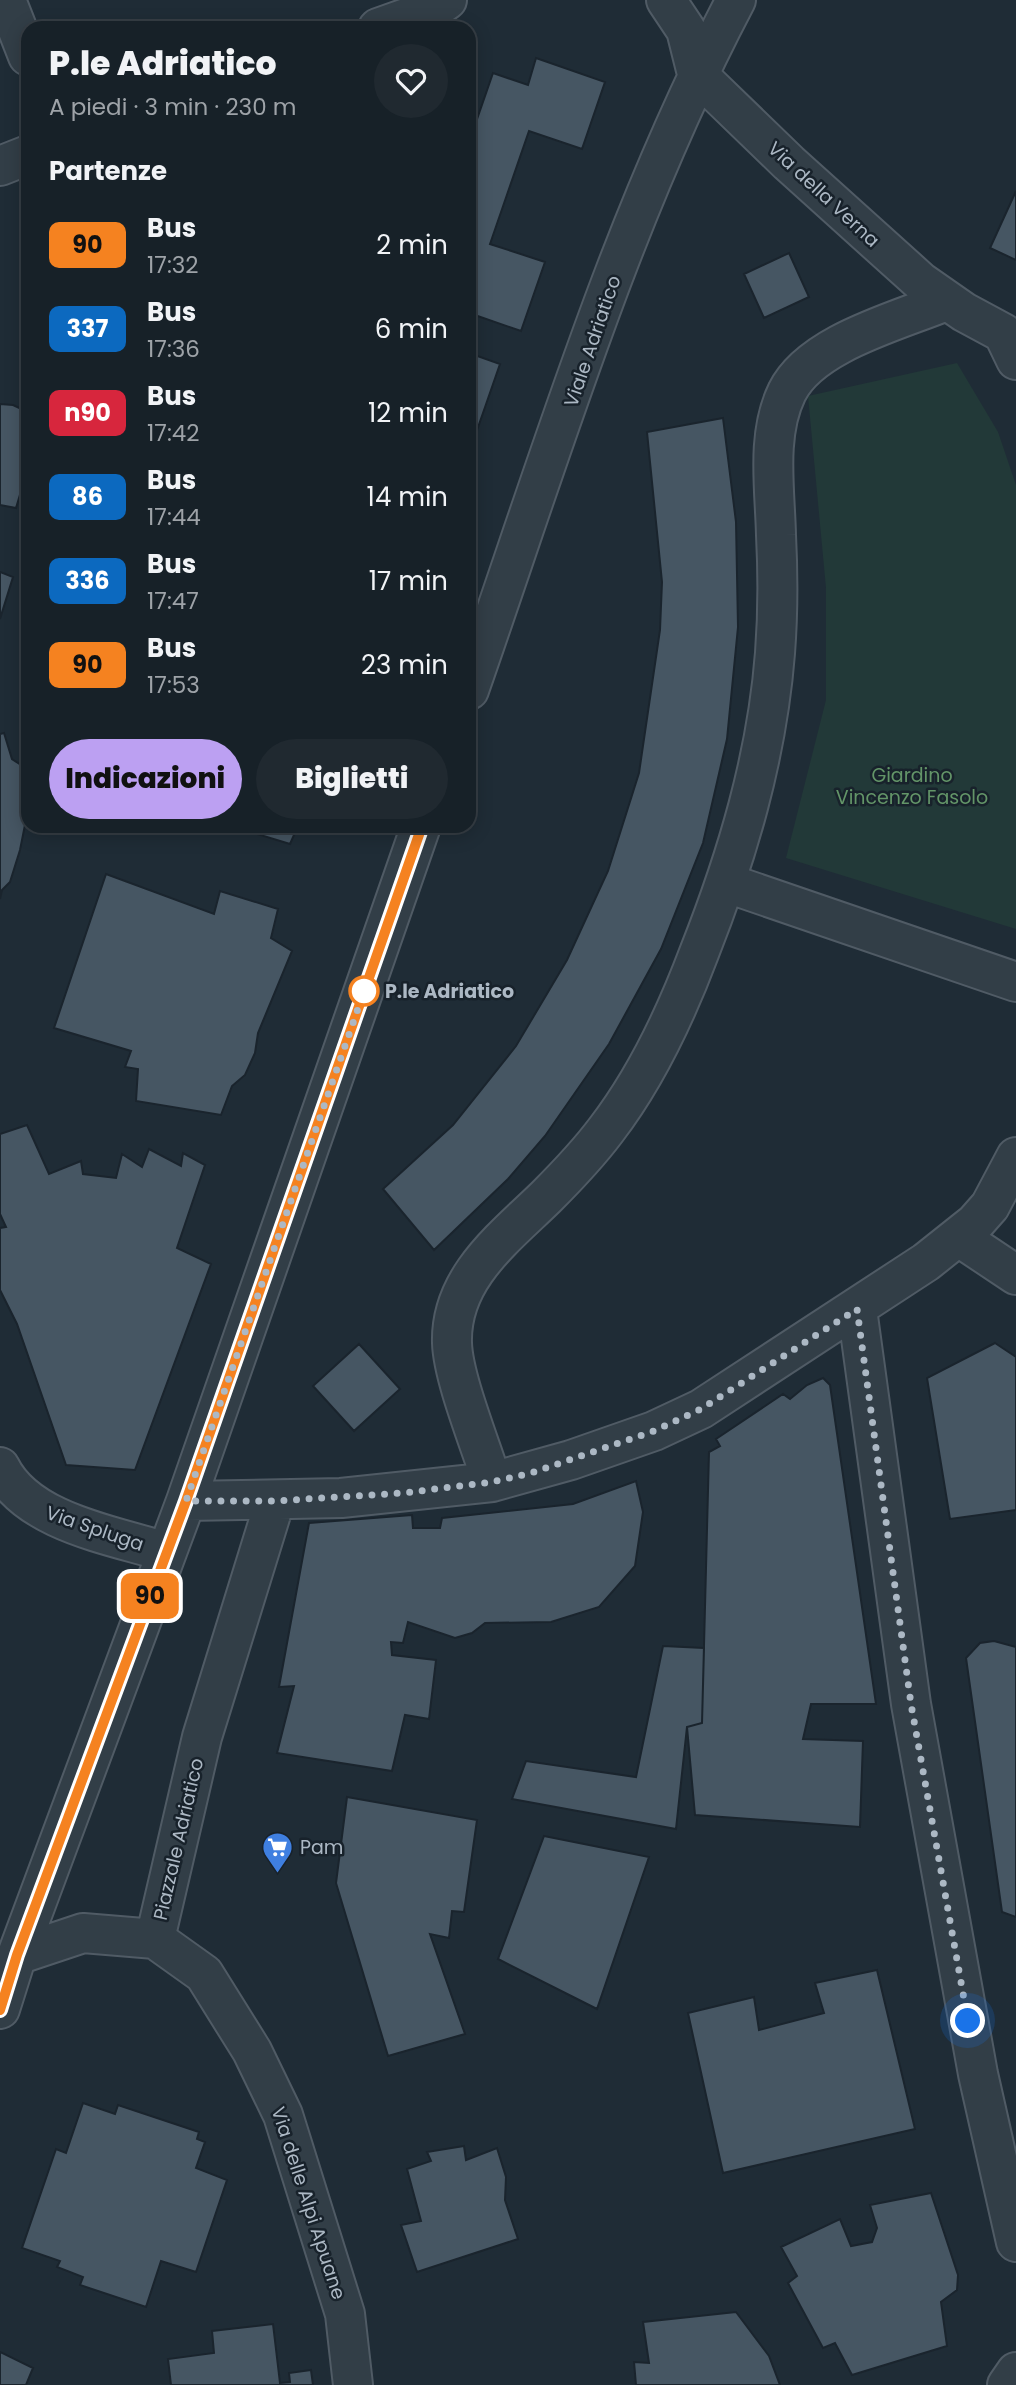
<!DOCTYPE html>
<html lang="it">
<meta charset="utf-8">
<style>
:root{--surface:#172128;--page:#202930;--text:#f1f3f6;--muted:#9ea3a8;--line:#363e45;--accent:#bca0f2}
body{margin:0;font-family:Poppins,sans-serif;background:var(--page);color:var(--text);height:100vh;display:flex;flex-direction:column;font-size:26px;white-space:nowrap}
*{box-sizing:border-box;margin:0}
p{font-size:23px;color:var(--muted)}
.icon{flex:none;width:38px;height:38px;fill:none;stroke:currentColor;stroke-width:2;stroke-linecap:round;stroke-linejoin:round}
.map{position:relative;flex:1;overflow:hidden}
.sheet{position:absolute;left:21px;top:21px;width:455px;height:812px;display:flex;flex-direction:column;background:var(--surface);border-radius:21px;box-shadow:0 4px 18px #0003,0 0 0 2px var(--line)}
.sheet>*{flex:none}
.badge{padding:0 14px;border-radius:10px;font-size:24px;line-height:46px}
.you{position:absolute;width:35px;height:35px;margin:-18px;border:5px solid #fff;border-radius:50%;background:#1a73e8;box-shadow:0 0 0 10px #1a73e833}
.map>.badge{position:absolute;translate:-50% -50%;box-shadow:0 0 0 4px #fff}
h2{padding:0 28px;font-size:26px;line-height:63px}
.round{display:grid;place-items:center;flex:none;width:74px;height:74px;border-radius:37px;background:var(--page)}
.head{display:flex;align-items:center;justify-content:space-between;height:119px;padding:0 28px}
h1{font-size:33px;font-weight:800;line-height:52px}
.action{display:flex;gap:14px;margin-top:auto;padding:14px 28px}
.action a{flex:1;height:80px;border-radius:42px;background:var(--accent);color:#111;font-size:28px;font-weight:800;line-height:80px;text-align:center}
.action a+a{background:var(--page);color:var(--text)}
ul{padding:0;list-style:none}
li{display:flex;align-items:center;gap:21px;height:84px;padding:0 28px}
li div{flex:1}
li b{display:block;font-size:26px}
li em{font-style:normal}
li .badge{min-width:77px;font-weight:700;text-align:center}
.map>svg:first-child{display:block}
</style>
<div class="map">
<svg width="1016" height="2385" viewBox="0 0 1016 2385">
<rect width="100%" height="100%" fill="#1f2c36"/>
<path fill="#223938" d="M957 363 998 432 1016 485V929L786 858 826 700V588L808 396Z"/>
<path fill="#465663" stroke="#1a242d" stroke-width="2" d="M536 58 605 82 582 149 529 131 490 244 545 262 521 331 469 313V120L476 122 493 73 528 85Z
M1016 191V260L990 248Z
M789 253 809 297 764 318 744 274Z
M469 353 500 364 475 436 469 434Z
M0 404 13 405 28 412V468L16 508 0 505Z
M723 418 736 522 738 627 727 739 703 843 661 949 609 1044 545 1136 508 1179 434 1250 383 1189 453 1125 516 1046 567 960 608 871 639 773 660 630 662 582 647 432Z
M0 572 13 577 0 619Z
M4 733 12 759 21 765 28 778V810L20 850 10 882 2 890 0 899V734Z
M231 826H298L290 844Z
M106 874 214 914 220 891 278 909 271 938 292 951 258 1033 255 1053 245 1075 232 1086 221 1115 136 1101 138 1069 125 1067 131 1051 54 1028Z
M27 1125 49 1174 81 1161 83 1174 116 1178 122 1154 142 1167 149 1149 181 1166 183 1153 205 1165 177 1248 211 1264 135 1470 66 1465 17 1324 0 1290V1228L6 1227 0 1214V1134Z
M995 1343 1016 1357V1510L950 1519 927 1378Z
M359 1344 400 1389 354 1431 313 1386Z
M823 1378 830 1385 876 1704H811L803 1739 863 1741 860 1827 695 1815 687 1727 702 1723 709 1452 720 1446 716 1439 783 1394 790 1399 807 1385Z
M636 1481 643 1512 635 1566 599 1607 551 1622 485 1623 472 1633 455 1638 408 1622 403 1643 391 1642 392 1655 436 1660 429 1719 405 1715 392 1771 277 1753 294 1686 279 1687 309 1523 412 1515 413 1528H440L442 1518 573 1504Z
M994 1641 1016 1647V1917L1002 1912 966 1658 980 1643Z
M663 1646 704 1648 702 1723 687 1727 676 1829 512 1799 526 1761 636 1777Z
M347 1797 477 1820 464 1912 452 1911 449 1938 430 1934 465 2034 388 2056 336 1883Z
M544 1836 649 1857 597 2009 498 1959Z
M877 1970 915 2129 723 2173 688 2013 754 1997 759 2030 824 2013 815 1983Z
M83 2103 115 2114 118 2105 199 2132 197 2139 205 2142 196 2168 227 2180 196 2272 161 2261 146 2307 80 2285 83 2277 57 2267 60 2261 22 2248 56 2149 66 2153Z
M464 2146 466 2160 497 2148 506 2177 505 2200 518 2239 417 2272 401 2225 421 2221 407 2169 431 2161 427 2152Z
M931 2193 958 2275 957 2290 941 2302 947 2346 852 2375 835 2343 823 2348 788 2283 797 2276 781 2247 840 2219 851 2246 872 2242 877 2228 870 2205Z
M736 2312 769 2356 780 2385H636L634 2362 649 2363 643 2322Z
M273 2324 280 2383 290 2382 289 2373 311 2370 313 2385H171L168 2359 214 2353 212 2331Z
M0 2352 33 2368 26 2385H0Z"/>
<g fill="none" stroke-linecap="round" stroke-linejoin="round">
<defs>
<path id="minor" d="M6 0 28 56
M666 0 686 30 697 74 789 163 921 282 964 312 1003 333 1016 360
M378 28 437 7 447 0
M0 166 28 155
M469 690C550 458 621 218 736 0
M727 883 1016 982
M959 1237 1016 1275
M857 1309 911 1704 978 2074 1016 2242
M0 1467C27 1522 112 1535 166 1552
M492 1482C481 1446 453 1378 452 1343 450 1278 504 1238 546 1197 567 1176 588 1154 606 1130 646 1078 676 1014 699 953 737 857 767 757 775 653 778 614 778 574 776 535 775 489 766 435 787 392 811 343 898 321 946 301
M186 1501 341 1498 492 1482 571 1460 654 1431 701 1409 926 1262 975 1223 990 1206 1016 1157
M155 1939 202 1737 275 1501
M17 1955 83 1933 155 1939 204 1974 252 2051 283 2115 345 2314 353 2385
M0 2009 17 1955 186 1501 421 826
M1007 2385 1016 2372"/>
</defs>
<use href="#minor" stroke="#505b65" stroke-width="42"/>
<use href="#minor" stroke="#323e47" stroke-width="38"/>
</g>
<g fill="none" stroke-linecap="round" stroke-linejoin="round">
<defs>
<path id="line" d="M0 2010 17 1955 186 1501 422 826"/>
</defs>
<use href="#line" stroke="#fff" stroke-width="16"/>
<use href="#line" stroke="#f58220" stroke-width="10"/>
<path stroke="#acb8c4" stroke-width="7" stroke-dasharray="0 12.6" d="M364 991 367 983 186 1501H275L403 1493 492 1482 531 1473 654 1431 701 1409 857 1309 911 1704 968 2021"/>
</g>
<defs>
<symbol id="supermarket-pin" viewBox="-11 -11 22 30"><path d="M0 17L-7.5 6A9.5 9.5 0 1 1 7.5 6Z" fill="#3f7fe0" stroke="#18222b"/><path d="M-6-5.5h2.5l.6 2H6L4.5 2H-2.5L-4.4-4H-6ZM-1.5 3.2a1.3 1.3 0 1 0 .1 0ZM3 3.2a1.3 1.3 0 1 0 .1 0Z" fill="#fff"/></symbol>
</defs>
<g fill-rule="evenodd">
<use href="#supermarket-pin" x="260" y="1830" width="35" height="47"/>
</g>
<circle fill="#fff" stroke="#f58220" stroke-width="3.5" cx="364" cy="991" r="14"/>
<g text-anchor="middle" stroke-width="5" stroke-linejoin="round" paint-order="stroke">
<g font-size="19" fill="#acb8c4" stroke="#18222b">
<text transform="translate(824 194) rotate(43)" y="7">Via della Verna</text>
<text transform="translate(592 341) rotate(-71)" y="7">Viale Adriatico</text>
<text transform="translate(95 1528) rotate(19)" y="7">Via Spluga</text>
<text transform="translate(178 1839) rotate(-77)" y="7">Piazzale Adriatico</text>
<text transform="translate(309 2203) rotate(72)" y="7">Via delle Alpi Apuane</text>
</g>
<g font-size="19" fill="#639568" stroke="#18222b">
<text x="912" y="782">Giardino<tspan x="912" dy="22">Vincenzo Fasolo</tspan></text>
</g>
<g font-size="19" font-weight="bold" fill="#acb8c4" stroke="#18222b" text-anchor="start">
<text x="385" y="998">P.le Adriatico</text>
</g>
<g font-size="19" fill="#acb8c4" stroke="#18222b" text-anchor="start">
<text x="300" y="1854">Pam</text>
</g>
</g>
</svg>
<div class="you" style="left:968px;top:2021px"></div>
<b class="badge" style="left:150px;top:1596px;background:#f58220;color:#111">90</b>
<section class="sheet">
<div class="head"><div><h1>P.le Adriatico</h1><p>A piedi · 3 min · 230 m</p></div><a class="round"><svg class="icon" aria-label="heart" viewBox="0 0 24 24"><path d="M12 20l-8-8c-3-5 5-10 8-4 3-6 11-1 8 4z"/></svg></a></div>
<h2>Partenze</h2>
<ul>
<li><span class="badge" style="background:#f58220;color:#111">90</span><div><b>Bus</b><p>17:32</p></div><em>2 min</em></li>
<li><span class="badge" style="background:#0c69bf;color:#fff">337</span><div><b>Bus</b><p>17:36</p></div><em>6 min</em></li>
<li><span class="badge" style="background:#d7263d;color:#fff">n90</span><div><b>Bus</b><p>17:42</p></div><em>12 min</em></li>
<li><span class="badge" style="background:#0c69bf;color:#fff">86</span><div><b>Bus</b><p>17:44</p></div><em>14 min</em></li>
<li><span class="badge" style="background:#0c69bf;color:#fff">336</span><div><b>Bus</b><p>17:47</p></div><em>17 min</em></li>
<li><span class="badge" style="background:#f58220;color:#111">90</span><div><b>Bus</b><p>17:53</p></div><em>23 min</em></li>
</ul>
<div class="action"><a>Indicazioni</a><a>Biglietti</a></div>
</section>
</div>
